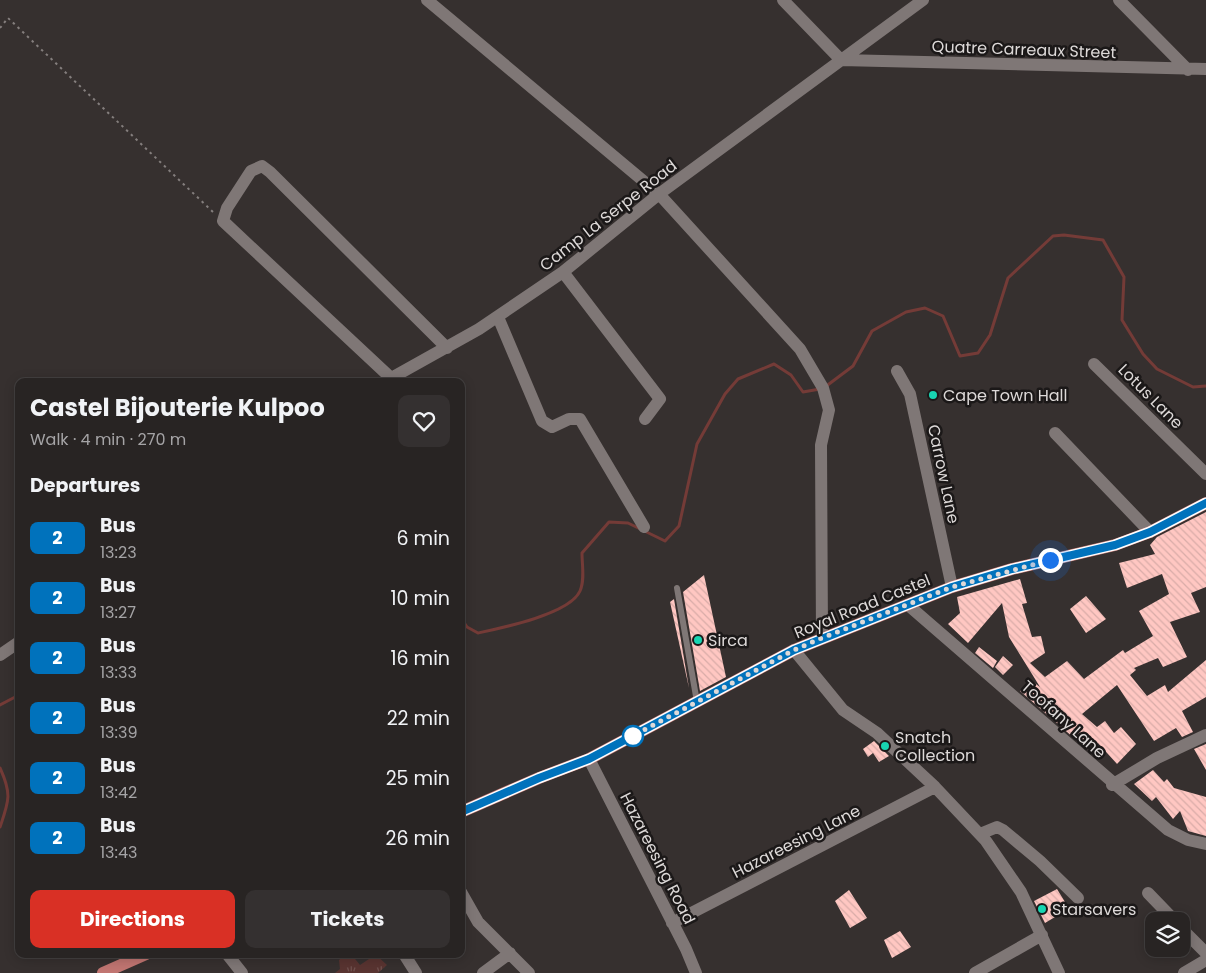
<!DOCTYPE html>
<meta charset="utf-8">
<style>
:root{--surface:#282423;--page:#343030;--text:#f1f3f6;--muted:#a5a4a6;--line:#444141;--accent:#d93025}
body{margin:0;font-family:Poppins,sans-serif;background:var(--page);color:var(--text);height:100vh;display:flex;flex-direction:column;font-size:19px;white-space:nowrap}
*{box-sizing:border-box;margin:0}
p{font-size:16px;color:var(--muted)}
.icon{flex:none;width:28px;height:28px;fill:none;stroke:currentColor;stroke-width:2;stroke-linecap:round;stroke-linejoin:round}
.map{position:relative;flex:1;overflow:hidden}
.sheet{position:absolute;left:15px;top:378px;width:450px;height:580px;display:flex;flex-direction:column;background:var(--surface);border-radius:10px;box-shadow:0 2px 12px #0003,0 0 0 1px var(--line)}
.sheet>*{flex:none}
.badge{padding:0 10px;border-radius:8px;font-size:18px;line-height:32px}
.controls{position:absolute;left:1145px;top:912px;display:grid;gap:10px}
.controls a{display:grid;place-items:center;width:45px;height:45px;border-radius:10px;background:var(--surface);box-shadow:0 2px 12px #0003,0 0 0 1px var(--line);font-size:25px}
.you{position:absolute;width:25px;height:25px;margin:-12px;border:4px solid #fff;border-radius:50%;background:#1a73e8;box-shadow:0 0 0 8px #1a73e833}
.map>.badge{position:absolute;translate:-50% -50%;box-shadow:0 0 0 2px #fff}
h2{padding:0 15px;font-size:19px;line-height:45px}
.round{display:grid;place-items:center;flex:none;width:52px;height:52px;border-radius:10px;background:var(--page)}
.overview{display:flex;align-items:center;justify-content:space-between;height:85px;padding:0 15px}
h1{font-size:24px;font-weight:700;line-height:38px}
.cta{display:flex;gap:10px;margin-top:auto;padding:10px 15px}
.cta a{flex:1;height:58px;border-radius:10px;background:var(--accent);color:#fff;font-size:20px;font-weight:700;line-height:58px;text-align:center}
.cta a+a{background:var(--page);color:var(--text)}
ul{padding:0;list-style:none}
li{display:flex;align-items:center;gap:15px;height:60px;padding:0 15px}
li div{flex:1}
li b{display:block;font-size:19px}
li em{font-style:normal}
li .badge{min-width:55px;font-weight:700;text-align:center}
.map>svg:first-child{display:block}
</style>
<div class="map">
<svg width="1206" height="973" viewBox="0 0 1206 973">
<defs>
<pattern id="grass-tufts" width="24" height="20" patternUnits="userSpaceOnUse" patternTransform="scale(1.25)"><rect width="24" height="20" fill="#593431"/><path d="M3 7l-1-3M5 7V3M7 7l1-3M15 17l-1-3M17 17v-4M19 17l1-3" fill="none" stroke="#70514e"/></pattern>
<pattern id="building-back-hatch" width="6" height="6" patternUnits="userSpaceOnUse" patternTransform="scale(1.25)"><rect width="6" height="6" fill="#ffc7c2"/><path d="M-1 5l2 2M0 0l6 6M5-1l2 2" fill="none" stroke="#d9aca8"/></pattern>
</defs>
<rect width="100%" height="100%" fill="#36302f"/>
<path fill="url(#grass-tufts)" d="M346 954H351L360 965 369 959 368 954H375L387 965 378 973H335L340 969 339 960Z"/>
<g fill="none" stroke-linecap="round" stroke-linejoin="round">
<path stroke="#743b37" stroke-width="3" d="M825 387 853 366 872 331 906 312 925 308 943 316 960 356 978 353 990 335 1008 278 1053 236 1064 235 1103 240 1124 277 1122 320 1143 354 1157 369 1193 387 1206 386
M461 618 467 627 478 633C502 628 570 614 580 591 585 580 582 565 582 553L609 522 628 523 665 541 679 526 697 444 725 394 738 379 774 364 791 375 803 392 820 389
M0 705 19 695
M0 768C12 794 9 801 0 827"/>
</g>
<path fill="url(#building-back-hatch)" d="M1206 512V587L1191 593 1200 612 1170 622 1187 657 1163 667 1158 658 1134 668 1136 670 1130 675 1147 696 1165 685 1168 692 1206 660V697L1182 711 1193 732 1182 737 1176 728 1154 741 1117 685 1082 714 1097 727 1105 721 1114 733 1121 727 1136 744 1117 764 1098 743 1090 752 1020 691 1031 680 1040 687 1009 637 1002 603 968 643 948 624 960 613 957 597 1020 579 1027 603 1022 604 1032 637 1041 636 1045 653 1030 663 1045 677 1067 661 1084 679 1123 650 1125 653 1153 636 1139 611 1169 594 1162 574 1127 588 1119 563 1155 554 1150 545 1157 537Z
M704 575 726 677 700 691 683 592Z
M1086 596 1106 619 1086 633 1070 609Z
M674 599 689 688 670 602Z
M979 647 997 661 993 668 975 653Z
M1003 656 1013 665 1003 675 995 667Z
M874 741 889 756 879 762 873 753 868 757 863 749Z
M1206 744V770L1194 749Z
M1153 770 1164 782 1167 779 1174 788 1206 797V836L1188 831 1180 811 1173 819 1156 797 1152 801 1134 784Z
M1057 889 1065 902 1060 905 1062 908 1058 911 1060 914 1045 923 1034 901Z
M849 890 867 918 850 928 835 901Z
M900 931 911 947 892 958 884 940Z"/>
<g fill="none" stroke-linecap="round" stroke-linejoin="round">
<path stroke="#847e7d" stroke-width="2" stroke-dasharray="2.5 4" stroke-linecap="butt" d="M0 28 8 18 213 212"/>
<path stroke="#7f7776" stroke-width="6" d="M677 588 697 702"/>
<path stroke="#7f7776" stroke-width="12" d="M427 0 659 194 800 349 823 388 829 410 821 445 822 638
M783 0 841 60
M1119 0 1188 70
M841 60 1206 69
M563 272 660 399 645 419
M498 317 542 421 552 427 569 419H580L644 527
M1094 364 1206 474
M897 371 910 394 952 587
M391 378 223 221 227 208 251 171 262 166 270 172 447 348
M386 381 479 329 563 272 659 194 923 0
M1055 433 1150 532
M908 605 1168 830 1188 840 1206 844
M794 650 843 710 877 733 935 787 986 841 1021 892 1059 973
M0 655 19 642
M589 759 686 949 696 973
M1112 785 1157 758 1206 735
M980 834 997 827 1003 830 1040 861 1078 898
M461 892 478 922 529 973
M1148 893 1175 921
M672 923 935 787
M1181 928 1206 953
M227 954 242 973
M404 954 416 973
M483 973 510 953
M975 973 1042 935
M1184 973 1206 960"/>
<path stroke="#c17571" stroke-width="12" d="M461 812 539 778 589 759 794 650 952 587 1012 569 1115 545 1150 532 1206 503
M103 973 146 954"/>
</g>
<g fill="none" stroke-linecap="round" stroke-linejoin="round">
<defs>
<path id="line" d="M461 812 539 778 589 759 794 650 952 587 1012 569 1115 545 1150 532 1206 503"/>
</defs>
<use href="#line" stroke="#fff" stroke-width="11"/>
<use href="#line" stroke="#0072bc" stroke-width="8"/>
<path stroke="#ddd9d8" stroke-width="5" stroke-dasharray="0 9" d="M633 736 631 737 794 650 822 638 952 587 1050 560"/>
</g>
<g fill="#18d5b2" stroke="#1b1818" stroke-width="2">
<circle cx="933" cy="395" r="5"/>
<circle cx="698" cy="640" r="5"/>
<circle cx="885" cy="746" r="5"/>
<circle cx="1042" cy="909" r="5"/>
</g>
<circle fill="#fff" stroke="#0072bc" stroke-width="2.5" cx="633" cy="736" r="10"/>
<g text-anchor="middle" stroke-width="5" stroke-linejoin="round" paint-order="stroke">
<g font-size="16" fill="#ddd9d8" stroke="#1b1818">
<text transform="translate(1024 49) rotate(2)" y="6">Quatre Carreaux Street</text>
<text transform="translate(608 215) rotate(-38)" y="6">Camp La Serpe Road</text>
<text transform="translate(1151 396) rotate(45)" y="6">Lotus Lane</text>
<text transform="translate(944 474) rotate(78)" y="6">Carrow Lane</text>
<text transform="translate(862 606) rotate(-22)" y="6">Royal Road Castel</text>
<text transform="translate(1064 719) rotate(42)" y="6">Toofany Lane</text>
<text transform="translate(796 841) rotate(-27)" y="6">Hazareesing Lane</text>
<text transform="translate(658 858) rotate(63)" y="6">Hazareesing Road</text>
</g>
<g font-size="16" fill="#ddd9d8" stroke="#1b1818" text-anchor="start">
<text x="943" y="401">Cape Town Hall</text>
<text x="708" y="646">Sirca</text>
<text x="895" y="743">Snatch<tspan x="895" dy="18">Collection</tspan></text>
<text x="1052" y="915">Starsavers</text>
</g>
</g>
</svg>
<div class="controls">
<a><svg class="icon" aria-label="layers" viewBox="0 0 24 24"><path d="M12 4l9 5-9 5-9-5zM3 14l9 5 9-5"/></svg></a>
</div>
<div class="you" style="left:1050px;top:560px"></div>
<section class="sheet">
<div class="overview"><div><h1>Castel Bijouterie Kulpoo</h1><p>Walk · 4 min · 270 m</p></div><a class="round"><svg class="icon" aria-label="heart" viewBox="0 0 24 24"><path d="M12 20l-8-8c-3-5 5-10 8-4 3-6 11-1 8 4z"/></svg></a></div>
<h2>Departures</h2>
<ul>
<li><span class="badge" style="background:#0072bc;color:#fff">2</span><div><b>Bus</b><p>13:23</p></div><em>6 min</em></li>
<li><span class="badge" style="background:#0072bc;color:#fff">2</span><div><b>Bus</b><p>13:27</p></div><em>10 min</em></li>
<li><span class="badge" style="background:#0072bc;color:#fff">2</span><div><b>Bus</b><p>13:33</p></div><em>16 min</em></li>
<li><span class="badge" style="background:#0072bc;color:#fff">2</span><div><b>Bus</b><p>13:39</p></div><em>22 min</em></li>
<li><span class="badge" style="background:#0072bc;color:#fff">2</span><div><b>Bus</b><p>13:42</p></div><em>25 min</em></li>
<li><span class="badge" style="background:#0072bc;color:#fff">2</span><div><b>Bus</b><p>13:43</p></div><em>26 min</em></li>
</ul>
<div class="cta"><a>Directions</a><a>Tickets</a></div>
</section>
</div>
